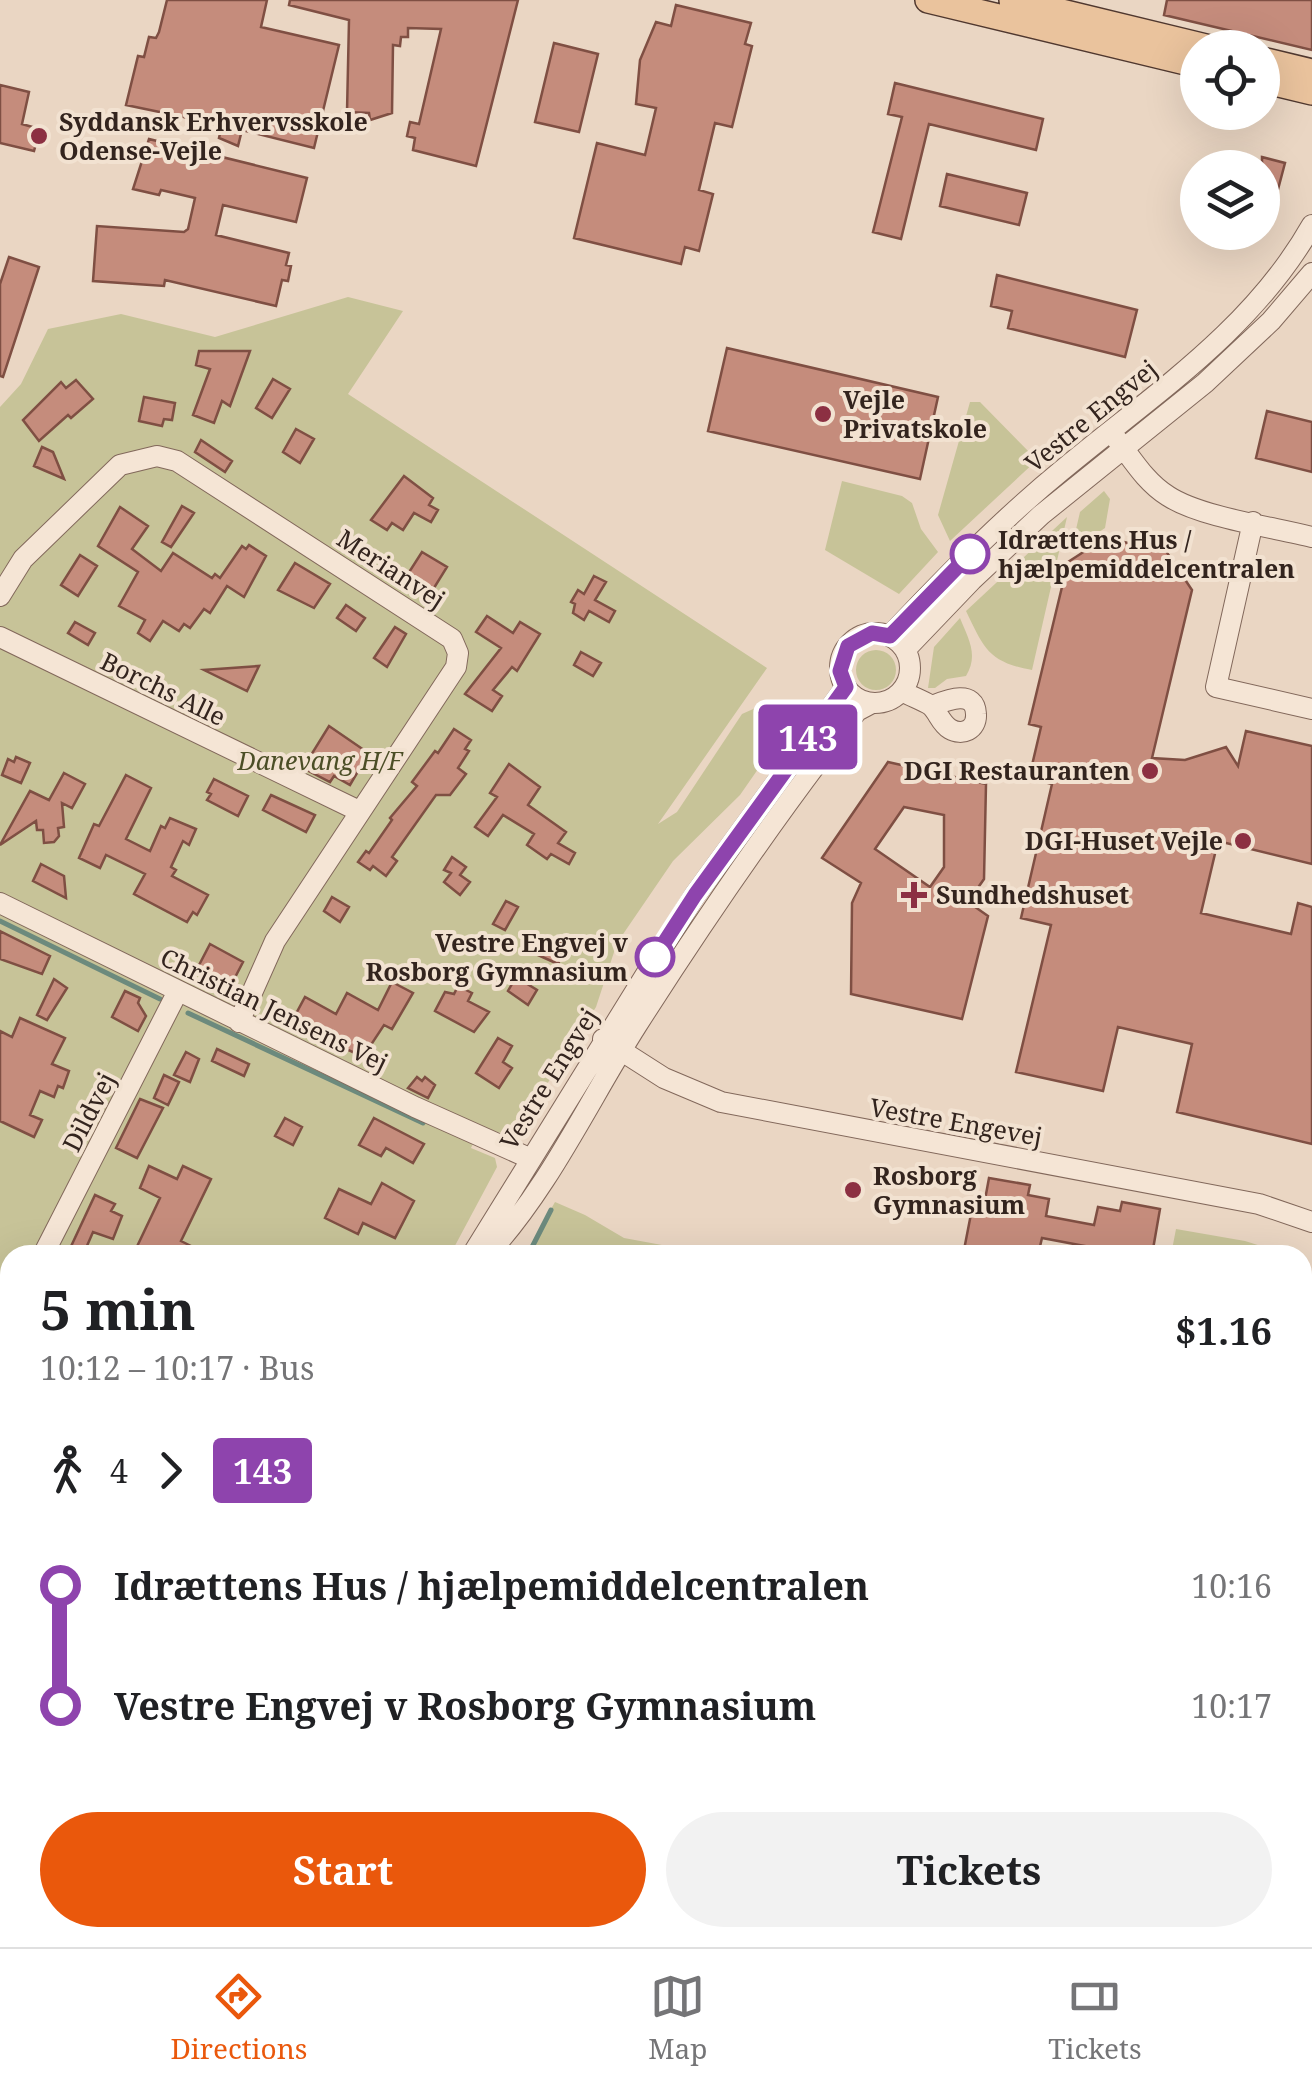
<!DOCTYPE html>
<meta charset="utf-8">
<style>
:root{--surface:#fff;--page:#f2f2f2;--text:#202124;--muted:#757577;--line:#e0e0e0;--accent:#ea580c}
body{margin:0;font-family:"Noto Serif",serif;background:var(--page);color:var(--text);height:100vh;display:flex;flex-direction:column;font-size:38px;white-space:nowrap}
*{box-sizing:border-box;margin:0}
p{font-size:32px;color:var(--muted)}
.icon{flex:none;width:55px;height:55px;fill:none;stroke:currentColor;stroke-width:2;stroke-linecap:round;stroke-linejoin:round}
.map{position:relative;flex:1;overflow:hidden}
.side{position:absolute;left:0px;top:1245px;width:1312px;height:702px;display:flex;flex-direction:column;background:var(--surface);border-radius:30px 30px 0 0;box-shadow:0 10px 40px #0002}
.side>*{flex:none}
.badge{padding:0 20px;border-radius:8px;font-size:35px;line-height:65px}
.controls{position:absolute;left:1180px;top:30px;display:grid;gap:20px}
.controls a{display:grid;place-items:center;width:100px;height:100px;border-radius:50%;background:var(--surface);box-shadow:0 10px 40px #0002;font-size:50px}
.map>.badge{position:absolute;translate:-50% -50%;box-shadow:0 0 0 5px #fff}
.legs{display:flex;align-items:center;gap:15px;height:110px;padding:0 40px;font-size:32px}
.legs p{margin-inline-start:auto}
.overview{display:flex;align-items:center;justify-content:space-between;height:170px;padding:0 40px}
h1{font-size:55px;font-weight:700;line-height:75px}
.primary-button{display:flex;gap:20px;margin-top:auto;padding:20px 40px}
.primary-button a{flex:1;height:115px;border-radius:60px;background:var(--accent);color:#fff;font-size:40px;font-weight:700;line-height:115px;text-align:center}
.primary-button a+a{background:var(--page);color:var(--text)}
ul{padding:0 40px;list-style:none}
li{display:flex;align-items:center;gap:35px;height:120px;font-size:38px}
li i{display:grid;place-items:center;width:15px;height:100%;margin:0 12px;background:currentColor}
li i::after{content:'';width:25px;height:25px;margin:-12px;border:8px solid;border-radius:50%;background:var(--surface)}
li p{margin-inline-start:auto}
li:first-child i{background:linear-gradient(#0000 50%,currentColor 0)}
li:last-child i{background:linear-gradient(currentColor 50%,#0000 0)}
.tabs{display:flex;justify-content:space-around;align-items:center;height:140px;border-top:2px solid var(--line);background:var(--surface);font-size:28px;color:var(--muted)}
.tabs a{display:grid;justify-items:center;gap:5px}
.tabs .current{color:var(--accent)}
.map>svg:first-child{display:block}
</style>
<div class="map">
<svg width="1312" height="1947" viewBox="0 0 1312 1947">
<rect width="100%" height="100%" fill="#ead6c3"/>
<path fill="#c7c398" d="M348 297 403 311 348 394 767 668 658 824 677 812 742 714 760 706 804 703 740 795 673 861 617 943 596 1007 514 1136 480 1128 471 1148 495 1158 497 1167 450 1255H10V1575L0 1593V407L21 384 48 329 121 314 215 337Z
M970 402H980L1037 460 950 541 938 515Z
M842 481 902 496 912 503 921 529 938 552 899 594 825 550Z
M1104 491 1110 499 1105 528 1071 551 1080 512Z
M1067 517 1032 670C988 662 984 648 966 611Z
M960 618C968 638 979 655 966 676L947 679 935 688H928L934 647Z
M856 670a20 20 0 1 1 40 0a20 20 0 1 1-40 0Z
M555 1202 585 1215 624 1238 716 1255H525Z
M1176 1229 1245 1241 1289 1255H1171Z
M1303 1350 1312 1353V1605L1302 1601Z
M1303 1619 1312 1624V1892L1302 1887Z
M247 1938H887L885 1947H243Z
M905 1938H1088L1086 1947H903Z"/>
<path fill="#a4bdb1" stroke="#6c8a7d" stroke-width="2.5" d="M1303 1887 1312 1892V1947H1172L1174 1938H1302Z"/>
<g fill="none" stroke-linecap="round" stroke-linejoin="round">
<path stroke="#6c8a7d" stroke-width="5" d="M0 921 160 999
M188 1013 423 1123
M528 1255 551 1210"/>
</g>
<path fill="#c58c7c" stroke="#7f4f43" stroke-width="2.5" fill-rule="evenodd" d="M167 0H267L261 27 339 45 314 148 242 130 238 146 219 138 222 125 126 105 138 56 144 57 149 37 156 38 159 32Z
M290 0H518L476 166 413 150 415 138 407 136 410 122 419 124 441 29 408 28V37H401L400 46 393 45 392 113 370 120 369 113 347 112 349 20 289 5Z
M1167 0H1312V50L1164 15Z
M676 5 751 23 745 44 752 46 732 127 715 123 699 190 713 194 699 251 685 247 681 264 574 238 597 143 645 155 656 108 636 104 640 60 656 22 671 26Z
M554 43 598 54 579 132 535 122Z
M895 83 1043 119 1036 150 929 124 901 239 873 232 902 117 888 114Z
M0 85 29 92 22 124 40 129 34 151 0 143Z
M149 139 307 178 296 222 223 205 216 235 289 253 286 265 291 266 288 281 282 280 276 306 165 280 164 286 93 281 97 226 184 232 188 229 195 198 161 190 159 195 133 189Z
M1262 157 1285 163 1267 231H1262Z
M947 174 1027 193 1019 225 940 206Z
M9 257 39 267 3 377 0 376V284Z
M997 275 1137 310 1125 357 1008 328 1012 311 991 306Z
M727 348 938 397 920 479 708 431Z
M199 351H250L230 406 222 401 214 423 193 415 210 369 196 365Z
M273 379 290 389 272 418 256 408Z
M76 380 93 399 71 418 68 415 39 441 23 420 61 382 66 388Z
M144 397 175 403 172 420 164 419 162 426 139 421Z
M1267 411 1312 422V472L1256 458Z
M296 429 314 439 300 463 283 452Z
M201 440 232 461 225 472 195 452Z
M42 447 53 452 64 479 34 466Z
M404 476 433 498 429 505 438 510 431 522 414 513 403 530 392 523 387 530 371 520Z
M182 506 194 513 171 547 162 542Z
M120 507 148 526 132 549 161 571 173 553 212 578 215 574 220 578 242 546 246 549 249 545 266 556 244 597 227 586 210 613 204 609 190 628 184 624 179 631 163 621 150 641 138 633 145 620 119 606 138 572 98 546Z
M1105 538 1166 551 1192 590 1152 758 1185 760 1226 747 1238 766 1246 731 1312 746V864L1218 841 1201 913 1291 934 1298 903 1312 907V1144L1177 1112 1192 1044 1118 1027 1103 1091 1016 1072 1051 925 1021 918 1052 784 1029 778 1041 727 1029 724 1068 562Z
M422 552 447 567 429 596 404 580Z
M80 555 97 566 78 596 61 585Z
M295 563 330 584 314 608 278 590Z
M594 576 606 582 595 600 615 611 609 622 589 611 584 620 573 613 575 604 571 602 578 590 584 594Z
M346 605 365 618 356 631 337 618Z
M487 616 513 633 520 622 540 634 517 671 512 667 493 690 502 696 492 711 465 694 501 648 476 632Z
M75 622 95 633 88 645 68 633Z
M395 627 406 634 387 667 374 658Z
M581 652 601 663 593 676 574 665Z
M259 666 247 691 204 670Z
M329 726 364 750 362 753 367 756 350 785 334 776 330 782 303 768Z
M454 729 471 740 465 749 469 751 458 768 466 774 450 795H436L392 857 397 861 386 876 373 866 370 870 358 862 366 851 369 853 392 820 390 818 417 786 412 782 435 751 438 753Z
M16 757 30 763 21 783 2 775 8 759 14 762Z
M888 762 986 784 984 879 968 902 988 916 962 1019 851 994 852 903 861 883 822 858ZM904 807 944 815V867L930 887 875 849Z
M509 764 540 787 528 805 566 832 558 843 575 853 569 864 551 854 547 859 527 845 534 834 503 815 488 836 475 827 497 797 490 793Z
M64 773 85 784 72 808 62 803 64 827 58 828 59 836 54 842 44 843 43 830H37L36 821 0 845 30 791 49 800Z
M126 775 151 788 126 839 150 851 161 826 165 828 170 818 196 829 189 845 183 841 171 867 176 870 172 876 208 895 197 915 193 912 187 922 134 894 145 874 106 855 100 868 79 858 94 824 99 826Z
M214 779 248 796 238 816 207 800 211 794 207 792Z
M271 795 315 815 306 832 263 810Z
M452 857 466 867 460 875 470 882 460 895 444 882 451 873 444 870Z
M41 864 64 876 66 898 33 881Z
M332 897 349 907 340 922 324 911Z
M506 901 518 907 505 930 493 924Z
M0 931 50 956 42 974 0 959Z
M546 937 566 946 558 964 538 955Z
M210 944 243 962 230 987 197 969Z
M516 977 537 990 528 1005 508 991Z
M54 979 67 988 47 1020 37 1015Z
M392 982 413 993 392 1029 384 1025 363 1057 291 1023 305 997 336 1014 347 993 378 1010Z
M458 986 472 993 468 1001 489 1012 474 1032 435 1011 445 992 454 994Z
M125 991 140 998 138 1003 146 1016 138 1031 112 1017Z
M20 1018 65 1038 52 1064 69 1071 63 1088 58 1086 54 1097 40 1091 30 1115 42 1120 34 1137 0 1121V1031L12 1037Z
M498 1038 512 1046 503 1062 512 1068 499 1088 476 1073Z
M217 1049 249 1064 244 1076 212 1061Z
M186 1052 199 1059 190 1082 174 1075Z
M164 1075 179 1082 168 1105 154 1098Z
M417 1077 422 1081 425 1077 435 1085 428 1098 408 1088Z
M140 1099 163 1108 137 1158 116 1148Z
M285 1118 302 1127 293 1145 275 1136Z
M374 1118 424 1144 413 1163 386 1148 381 1156 359 1145Z
M149 1166 177 1179 183 1166 211 1179 181 1241 209 1255H133L160 1198 140 1188Z
M989 1178 1030 1185 1028 1195 1049 1199 1046 1216 1094 1225 1098 1207 1120 1211 1122 1202 1160 1209 1152 1255H1088L1090 1247 1042 1238 1038 1255H963L971 1214 982 1216Z
M382 1183 414 1201 395 1238 363 1223 358 1234 325 1218 339 1189 371 1204Z
M95 1195 115 1204 111 1211 122 1216 113 1239 93 1232 83 1255H67Z"/>
<g fill="none" stroke-linecap="round" stroke-linejoin="round">
<defs>
<path id="minor" d="M1115 437C1131 457 1145 482 1168 496 1200 517 1272 527 1312 537
M1253 522 1216 687 1312 709
M0 596 23 559 120 465 157 456 177 461 452 639 458 653 456 667 275 941 239 1022
M840 668a35 35 0 1 1 70 0a35 35 0 1 1-70 0Z
M890 636C944 578 1000 521 1061 471 1152 395 1252 331 1312 225
M0 637 359 811
M905 650 972 580 1041 515 1205 383 1271 321 1312 273
M902 691C910 696 922 700 930 705 938 711 940 723 950 729 962 736 977 730 976 714 975 688 945 701 932 706
M0 903 415 1107 529 1158
M603 1039 664 1078 721 1102 1259 1204 1312 1222
M43 1255 178 991
M472 1255 695 895 846 687
M487 1255C549 1188 588 1102 637 1025 706 917 778 812 857 711L872 703
M0 1340 10 1320
M0 1842 10 1844
M172 1947 175 1938"/>
<path id="major" d="M928 0 1198 65
M1012 0 1210 48
M1262 60 1312 72
M1262 80 1312 92"/>
</defs>
<use href="#minor" stroke="#82685b" stroke-width="22"/>
<use href="#major" stroke="#50382f" stroke-width="28"/>
<use href="#minor" stroke="#f5e5d5" stroke-width="20"/>
<use href="#major" stroke="#eac39d" stroke-width="25"/>
</g>
<g fill="none" stroke-linecap="round" stroke-linejoin="round">
<defs>
<path id="line-1" d="M655 957 695 895 846 687 840 671 848 646 872 633 890 636 970 554"/>
</defs>
<use href="#line-1" stroke="#fff" stroke-width="22"/>
<use href="#line-1" stroke="#8e44ad" stroke-width="15"/>
</g>
<g fill="#8c3042" stroke="#f2e2d1" stroke-width="4">
<circle cx="39" cy="136" r="10"/>
<circle cx="823" cy="414" r="10"/>
<circle cx="1150" cy="771" r="10"/>
<circle cx="1243" cy="841" r="10"/>
<path d="M909 880h10v10h10v10h-10v10h-10v-10h-10v-10h10z"/>
<circle cx="853" cy="1190" r="10"/>
</g>
<g fill="#fff" stroke="#8e44ad" stroke-width="5">
<circle cx="970" cy="554" r="18"/>
<circle cx="655" cy="957" r="18"/>
</g>
<g text-anchor="middle" stroke-width="8" stroke-linejoin="round" paint-order="stroke">
<g font-size="25" font-weight="bold" fill="#33241e" stroke="#f2e2d1" text-anchor="start">
<text x="59" y="131">Syddansk Erhvervsskole<tspan x="59" dy="29">Odense-Vejle</tspan></text>
<text x="843" y="409">Vejle<tspan x="843" dy="29">Privatskole</tspan></text>
<text x="1130" y="780" text-anchor="end">DGI Restauranten</text>
<text x="1223" y="850" text-anchor="end">DGI-Huset Vejle</text>
<text x="936" y="904">Sundhedshuset</text>
<text x="873" y="1185">Rosborg<tspan x="873" dy="29">Gymnasium</tspan></text>
</g>
<g font-size="25" fill="#33241e" stroke="#f2e2d1">
<text transform="translate(1091 416) rotate(-39)" y="9">Vestre Engvej</text>
<text transform="translate(391 569) rotate(33)" y="9">Merianvej</text>
<text transform="translate(163 689) rotate(26)" y="9">Borchs Alle</text>
<text transform="translate(274 1010) rotate(26)" y="9">Christian Jensens Vej</text>
<text transform="translate(549 1079) rotate(-58)" y="9">Vestre Engvej</text>
<text transform="translate(89 1112) rotate(-63)" y="9">Dildvej</text>
<text transform="translate(956 1122) rotate(10)" y="9">Vestre Engevej</text>
</g>
<g font-size="25" font-weight="bold" fill="#33241e" stroke="#f2e2d1" text-anchor="start">
<text x="998" y="549">Idrættens Hus /<tspan x="998" dy="29">hjælpemiddelcentralen</tspan></text>
<text x="628" y="952" text-anchor="end">Vestre Engvej v<tspan x="628" dy="29">Rosborg Gymnasium</tspan></text>
</g>
<g font-size="25" font-style="italic" fill="#4b4e26" stroke="#f2e2d1">
<text x="320" y="770">Danevang H/F</text>
</g>
</g>
</svg>
<div class="controls">
<a><svg class="icon" aria-label="locate" viewBox="0 0 24 24"><circle cx="12" cy="12" r="6"/><path d="M12 2v4M12 18v4M2 12h4M18 12h4"/></svg></a>
<a><svg class="icon" aria-label="layers" viewBox="0 0 24 24"><path d="M12 4l9 5-9 5-9-5zM3 14l9 5 9-5"/></svg></a>
</div>
<b class="badge" style="left:808px;top:737px;background:#8e44ad;color:#fff">143</b>
<section class="side">
<div class="overview"><div><h1>5 min</h1><p>10:12 – 10:17 · Bus</p></div><b>$1.16</b></div>
<div class="legs"><svg class="icon" aria-label="walk" viewBox="0 0 24 24"><circle cx="13" cy="4" r="2"/><path d="M13 8l-2 6 4 7M11 14l-3 7M7 12l3-4h3l4 4"/></svg>4<svg class="icon" aria-label="forward" viewBox="0 0 24 24"><path d="M9 5l7 7-7 7"/></svg><b class="badge" style="background:#8e44ad;color:#fff">143</b></div>
<ul>
<li><i style="color:#8e44ad"></i><b>Idrættens Hus / hjælpemiddelcentralen</b><p>10:16</p></li>
<li><i style="color:#8e44ad"></i><b>Vestre Engvej v Rosborg Gymnasium</b><p>10:17</p></li>
</ul>
<div class="primary-button"><a>Start</a><a>Tickets</a></div>
</section>
</div>
<nav class="tabs">
<a class="current"><svg class="icon" aria-label="directions" viewBox="0 0 24 24"><path d="M12 3l9 9-9 9-9-9zM9 14v-3h6M13 9l2 2-2 2"/></svg>Directions</a>
<a><svg class="icon" aria-label="map" viewBox="0 0 24 24"><path d="M3 6l6-2 6 2 6-2v14l-6 2-6-2-6 2zM9 4v14M15 6v14"/></svg>Map</a>
<a><svg class="icon" aria-label="tickets" viewBox="0 0 24 24"><path d="M3 7h18v10H3zM15 7v10"/></svg>Tickets</a>
</nav>
